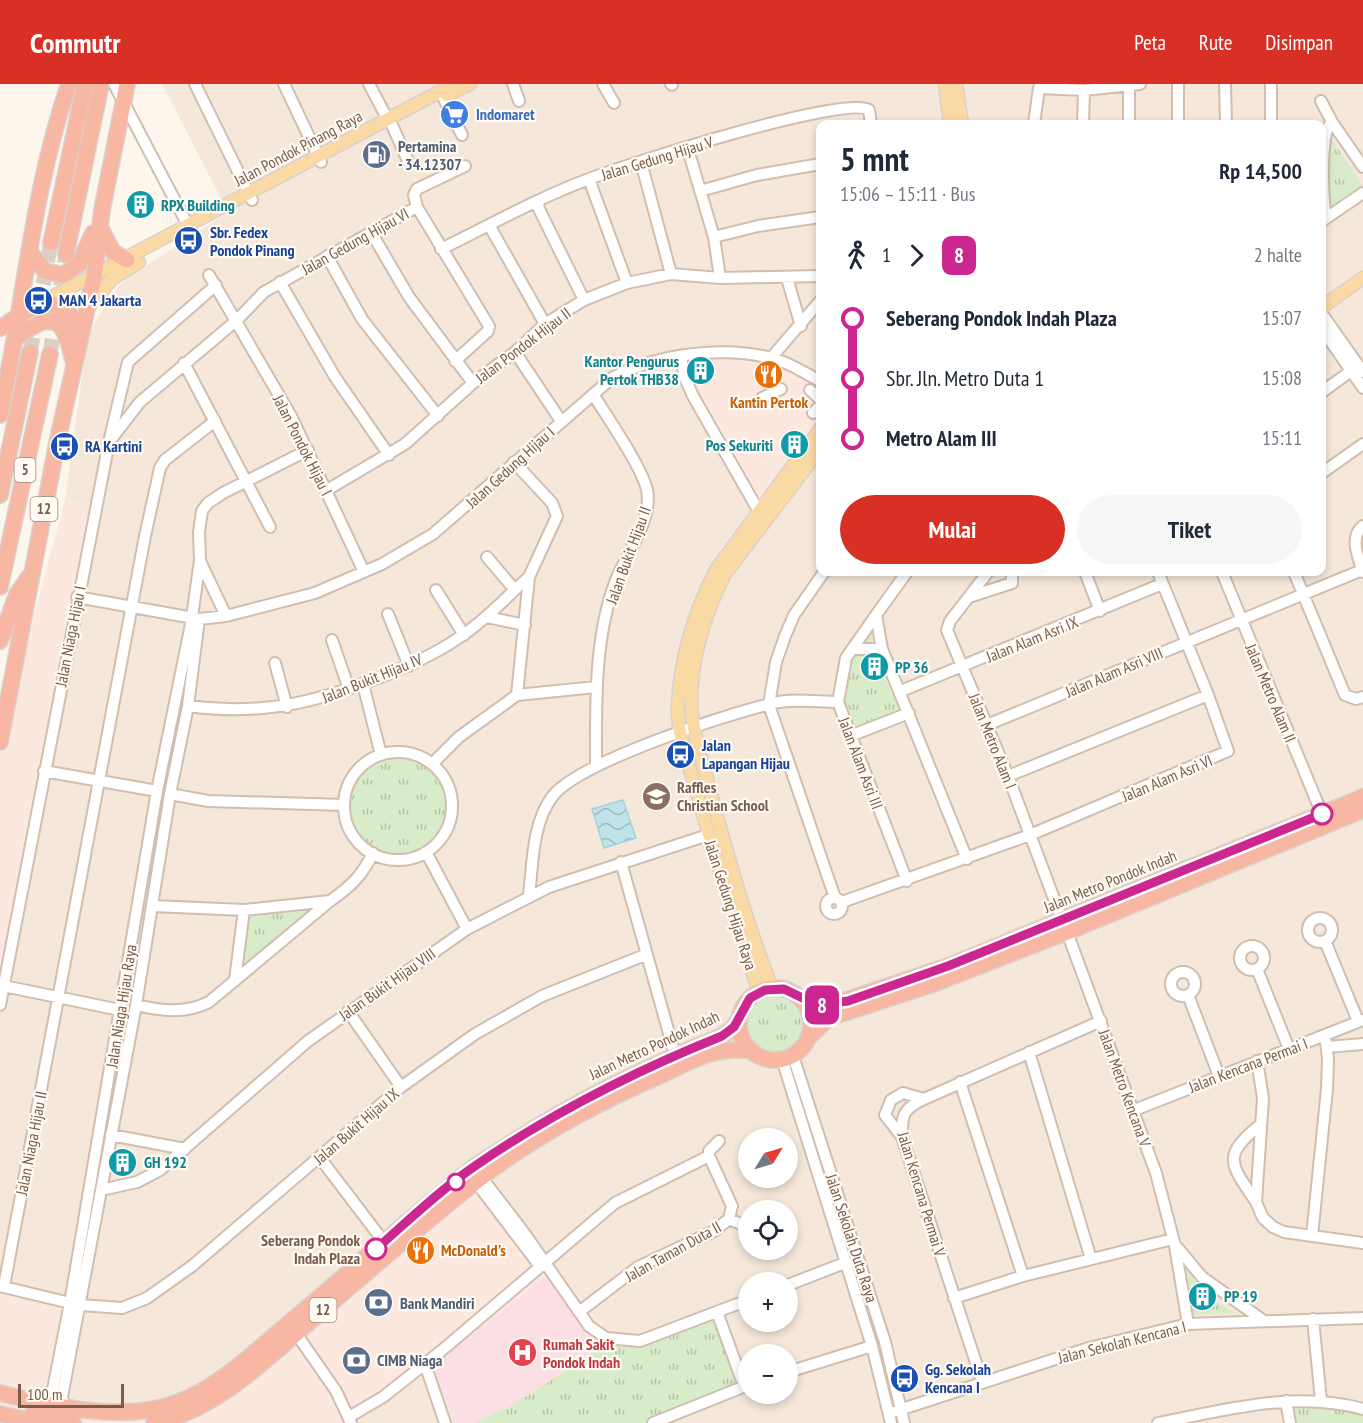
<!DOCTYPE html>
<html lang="id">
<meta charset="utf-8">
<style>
:root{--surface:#fff;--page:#f6f6f7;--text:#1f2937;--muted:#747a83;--accent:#d93025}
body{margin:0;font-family:"PT Sans Narrow",sans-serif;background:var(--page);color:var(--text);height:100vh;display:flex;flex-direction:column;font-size:22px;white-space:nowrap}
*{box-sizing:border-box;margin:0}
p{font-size:20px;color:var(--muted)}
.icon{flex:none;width:33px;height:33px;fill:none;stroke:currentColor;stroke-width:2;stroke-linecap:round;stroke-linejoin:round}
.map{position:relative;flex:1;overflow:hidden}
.panel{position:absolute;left:816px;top:36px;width:510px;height:456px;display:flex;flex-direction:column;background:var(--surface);border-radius:12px;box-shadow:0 3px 9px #0003}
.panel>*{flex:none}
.badge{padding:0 12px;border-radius:9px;font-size:21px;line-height:39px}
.needle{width:39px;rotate:53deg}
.controls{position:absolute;left:738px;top:1044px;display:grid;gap:12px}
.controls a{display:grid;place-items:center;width:60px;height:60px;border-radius:50%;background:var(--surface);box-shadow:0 3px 9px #0003;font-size:30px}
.scale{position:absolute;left:18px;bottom:15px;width:106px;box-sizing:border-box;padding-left:6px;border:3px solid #7a5c4d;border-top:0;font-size:16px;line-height:21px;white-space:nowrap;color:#7a5c4d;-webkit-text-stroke:4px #fffaf3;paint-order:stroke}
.map>.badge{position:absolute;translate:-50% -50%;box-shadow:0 0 0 3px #fff}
.legs{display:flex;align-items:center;gap:9px;height:66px;padding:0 24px;font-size:20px}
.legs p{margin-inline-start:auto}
.headline{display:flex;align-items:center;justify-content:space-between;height:102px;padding:0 24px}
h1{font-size:33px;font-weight:800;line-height:45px}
.primary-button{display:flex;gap:12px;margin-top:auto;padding:12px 24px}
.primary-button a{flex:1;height:69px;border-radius:36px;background:var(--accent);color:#fff;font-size:24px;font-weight:800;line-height:69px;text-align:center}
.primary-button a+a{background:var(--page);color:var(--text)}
ul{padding:0 24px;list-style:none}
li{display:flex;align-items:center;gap:21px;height:60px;font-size:22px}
li i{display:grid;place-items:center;width:9px;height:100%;margin:0 8px;background:currentColor}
li i::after{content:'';width:15px;height:15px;margin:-8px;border:4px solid;border-radius:50%;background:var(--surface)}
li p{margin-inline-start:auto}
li:first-child i{background:linear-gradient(#0000 50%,currentColor 0)}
li:last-child i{background:linear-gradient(currentColor 50%,#0000 0)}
header{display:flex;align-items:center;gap:36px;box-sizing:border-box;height:84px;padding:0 30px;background:var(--accent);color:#fff}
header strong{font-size:28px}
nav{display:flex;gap:33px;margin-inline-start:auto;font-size:21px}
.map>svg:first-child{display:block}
</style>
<header>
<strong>Commutr</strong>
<nav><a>Peta</a><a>Rute</a><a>Disimpan</a></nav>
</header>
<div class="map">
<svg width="1363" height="1339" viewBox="0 0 1363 1339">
<defs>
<pattern id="park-tufts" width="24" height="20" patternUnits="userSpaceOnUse" patternTransform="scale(1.5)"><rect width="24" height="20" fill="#d8ecc9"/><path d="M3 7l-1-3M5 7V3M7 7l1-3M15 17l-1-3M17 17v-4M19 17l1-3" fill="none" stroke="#b4c2a5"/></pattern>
<pattern id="water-waves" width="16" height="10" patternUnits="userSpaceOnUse" patternTransform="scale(1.5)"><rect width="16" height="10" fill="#bfe3e8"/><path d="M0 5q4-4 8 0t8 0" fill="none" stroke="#a0bbbe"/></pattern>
</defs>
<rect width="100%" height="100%" fill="#fdf6ec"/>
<path fill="#f5e8da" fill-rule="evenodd" d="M162 0H1363V1339H0V828L86 422 65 416 88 250 114 207 126 195 228 128ZM820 40H1322V488H820ZM748 1054H788V1094H748ZM748 1126H788V1166H748ZM748 1198H788V1238H748ZM748 1270H788V1310H748Z"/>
<path fill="#fde8e0" d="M729 272 772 279 820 303V337L758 419 688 301 685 279 690 275Z
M65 416 94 424 0 906V658Z
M475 1079 614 1255 474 1339H455L435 1284 356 1339H0V1206L83 1224 71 1315 153 1317 189 1308 302 1220Z"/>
<path fill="#fbdfe3" d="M547 1192 604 1263 515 1320 474 1339H455L436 1289 438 1277Z"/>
<path fill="url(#park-tufts)" d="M1327 48 1363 102 1325 127Z
M872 545V567L901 628 850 648 843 617 850 573Z
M349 722a49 49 0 1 1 98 0a49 49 0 1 1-98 0Z
M315 824 239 883 248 828Z
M746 942a29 29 0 1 1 58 0a29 29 0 1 1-58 0Z
M1178 1170C1191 1195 1209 1218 1237 1229L1190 1231Z
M718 1226 745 1303 654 1339H474L515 1320 614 1255 637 1256Z
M1323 1323 1363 1330V1339H1285L1283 1324Z"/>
<path fill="url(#water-waves)" stroke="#a5d3da" stroke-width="1.5" d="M623 716 636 754 604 764 592 725Z"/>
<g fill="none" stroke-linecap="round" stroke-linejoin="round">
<path stroke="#dcd0c4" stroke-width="15" stroke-dasharray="15 8" stroke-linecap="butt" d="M30 268 51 159
M50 270 66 170"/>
<defs>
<path id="minor" d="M114 0 192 149
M195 0 252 116
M284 0 321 78
M369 0 388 36
M513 0 519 17
M603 0 614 19
M671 0 672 1
M1178 0V40
M1225 0 1226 40
M1271 0V40
M1129 2V40
M443 13 462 51
M1321 17 1332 38 1363 83
M1034 40 1039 4 1084 6 1140 0
M1083 40 1084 6
M392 41 408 77
M692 62 689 69 714 153 720 194
M641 78 671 190
M589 95 627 199
M700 107 757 91 820 80
M539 117 538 123 584 216
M417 123 489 242 488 247 455 277
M1326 134C1323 118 1319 48 1332 38
M1322 137 1363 109
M489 141 545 240
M371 148 409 213 473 299
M714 153 758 142 820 133
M441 165C490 141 538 114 589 95 625 81 846 10 869 26L871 40
M327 172 362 235 438 332
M209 191 291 332 364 488
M787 194 801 242
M280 198 335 293 389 371
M1322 230 1363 288
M1322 245 1363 304
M515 268 561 337
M681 273 685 294 693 312 758 426
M771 274 820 217
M184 279 270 443
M810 306 820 315
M1322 308 1351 287
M593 310C607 333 642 383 647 406 653 435 627 469 616 496 594 553 596 620 596 681
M762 314 781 305
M813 329 820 322
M110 354 128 278 216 201
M514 378 552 419 557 432 529 493 517 611
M1322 389 1363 360
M327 406 405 360 473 299 515 268 545 240 584 216 627 199 671 190 720 194 820 192
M1363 442C1349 453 1358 472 1363 488
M487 473 514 505
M200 477 226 532
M824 488 794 531 785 552 776 578 769 621 835 814
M907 488 876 531 882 565 967 775
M988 488 950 537 947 546 1008 692 1062 836
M1085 488 1100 527
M1222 488 1322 730
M1294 488 1345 611 1356 615 1363 613
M436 506 464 551
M972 512 1012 499V488
M77 513 199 535 226 532 315 509 382 480 433 450 612 294C657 270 724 261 775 275 790 279 806 290 820 297
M388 530 409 582
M876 531 846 574 838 618 907 797
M487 533 525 541
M332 556 349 605
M852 565H882
M275 579 287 623
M363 600 381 671
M901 607 1162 500
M188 622C261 632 315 619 383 592 411 581 440 568 464 550 488 534 507 512 529 493
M987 641 1362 486
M850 652 909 629
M344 722a54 54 0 1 1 108 0a54 54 0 1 1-108 0Z
M432 680 459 653 517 611 596 603
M44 687 157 707
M1008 692 1208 611
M170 710 208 717 344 721
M426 768 467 845
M621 778 675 971
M529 811C533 779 532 740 552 713 578 678 727 630 774 619 793 614 818 618 838 618
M826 822a8 8 0 1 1 16 0a8 8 0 1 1-16 0Z
M842 818 1030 751 1228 667 1208 611 1158 488
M153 822 244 826 330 817
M1308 846a12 12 0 1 1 24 0a12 12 0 1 1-24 0Z
M1067 848 1156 1089 1175 1162 1188 1240
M1325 857 1358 937
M1240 874a12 12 0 1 1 24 0a12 12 0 1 1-24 0Z
M1257 885 1289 965
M1171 900a12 12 0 1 1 24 0a12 12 0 1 1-24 0Z
M235 896 244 826
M4 902 120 926
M1188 911 1219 992
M0 921 109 358 140 318 237 236 264 208 417 123 414 111 417 105 465 82
M136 921C161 927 186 930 209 918L330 817C350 803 362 792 373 769
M348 927 401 1003
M1327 963 1363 960
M1029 968 1091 1175
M793 972 885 1258 904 1339
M782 975 872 1262 891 1339
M1257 977 1263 1014 1256 1118 1263 1134 1273 1143 1284 1148 1363 1159
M960 998 1023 1192
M1132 1027 1363 936
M111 1051 185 1065
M902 1053 885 1031 891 1016 903 1009 924 1015
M709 1072V1067L719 1057
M320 1074 384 1158
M479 1090 525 1150 589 1242 606 1254 640 1257 748 1216
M479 1102 539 1181
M101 1106 137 1098 160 1086 308 957 467 845 549 803 708 751
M1256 1118C1229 1078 1222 1072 1261 1040
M729 1135 748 1143
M1312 1152 1327 1005 1328 975 1325 951
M1176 1162 1202 1193 1264 1237
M788 1201 847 1178
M0 1202 70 1219
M4 1202 145 452 160 384 165 376 215 337
M954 1214 1023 1192 1173 1155
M81 1221 122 1224 147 1214 192 1182 401 1003 475 950 542 912 645 871
M717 1228 744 1302
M1313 1235 1321 1317
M293 1245 336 1307 351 1339
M425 1280 445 1339
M788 1288 872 1262
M982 1297 902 1053C901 1031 904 1024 924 1015L1101 937
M1286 1317 1290 1339
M50 1320 70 1219 157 707 191 540 200 476 199 448 202 427 208 419 223 409 308 366
M64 1322 62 1313 136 921 170 710 188 622 199 535
M890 1329 1089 1264 1188 1240 1363 1234
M349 1333 383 1313 440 1268 615 1119 709 1072 732 1122 729 1135 714 1147 638 1183 579 1228
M653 1339 748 1301
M1158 1339C1225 1326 1296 1306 1363 1325"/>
<path id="major" d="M945 0 950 40
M956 0 962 40
M447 11 470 0
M39 220 454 0
M1322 223 1363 194
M88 224 112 195 139 178
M772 904C747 841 728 773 710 707 703 678 692 648 691 618 691 575 705 528 725 490L820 365
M759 908C737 840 714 772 695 702 688 677 677 649 678 622 680 575 695 527 716 486L820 345"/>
<path id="highway" d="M100 143 113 168 127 176
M51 159 85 0
M29 167 45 187 63 191 79 180 93 149
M66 170 101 0
M0 244C12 237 24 227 36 222 58 214 78 232 79 253
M17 253C54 226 63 232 73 276
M0 331C24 221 32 107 69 0
M0 411 30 268
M0 503 50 270
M0 557 17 510 29 493
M0 658 57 359 94 193 102 126 127 0
M739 940a36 36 0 1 1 72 0a36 36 0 1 1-72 0Z
M801 915 817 921H831L948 882 1363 713
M809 953 829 934 933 900 1067 848 1363 726
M0 1309C55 1323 125 1339 179 1318 218 1303 251 1271 282 1245 345 1192 406 1137 470 1086 483 1076 498 1068 511 1059 578 1015 648 982 722 952L734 943 740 933
M34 1327 73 1339
M0 1330 41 1339
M154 1339C221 1325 271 1270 322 1227 373 1183 425 1138 478 1096 530 1055 590 1023 650 996 685 981 714 960 752 967"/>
</defs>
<use href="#minor" stroke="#d1beb0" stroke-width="14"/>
<use href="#major" stroke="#dad1cd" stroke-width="15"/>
<use href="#highway" stroke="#dad1cd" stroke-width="18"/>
<use href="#minor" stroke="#fff" stroke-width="10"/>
<use href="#major" stroke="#fbd9a5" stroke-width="12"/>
<use href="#highway" stroke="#f7b7a3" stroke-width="15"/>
</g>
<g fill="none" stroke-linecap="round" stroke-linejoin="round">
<defs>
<path id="line-1" d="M376 1165C408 1137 440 1106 475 1082 552 1029 635 987 722 952L734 943 750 914 765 906 784 905 817 921 848 917 948 882 1322 730"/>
</defs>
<use href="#line-1" stroke="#fff" stroke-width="14"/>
<use href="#line-1" stroke="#cc2790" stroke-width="9"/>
</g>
<defs>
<symbol id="supermarket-disc" viewBox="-11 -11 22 22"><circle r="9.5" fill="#3f7fe0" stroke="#fffaf3"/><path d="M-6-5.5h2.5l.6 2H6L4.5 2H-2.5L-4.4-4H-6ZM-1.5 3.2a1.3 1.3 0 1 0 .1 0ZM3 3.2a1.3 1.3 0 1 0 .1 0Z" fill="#fff"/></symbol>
<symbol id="fuel-disc" viewBox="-11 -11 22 22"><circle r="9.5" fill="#5c6f8a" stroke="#fffaf3"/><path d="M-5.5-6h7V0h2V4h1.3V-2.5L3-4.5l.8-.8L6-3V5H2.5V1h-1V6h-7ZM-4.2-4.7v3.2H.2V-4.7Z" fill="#fff"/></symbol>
<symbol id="building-disc" viewBox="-11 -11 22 22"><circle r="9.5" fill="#0f9aa8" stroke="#fffaf3"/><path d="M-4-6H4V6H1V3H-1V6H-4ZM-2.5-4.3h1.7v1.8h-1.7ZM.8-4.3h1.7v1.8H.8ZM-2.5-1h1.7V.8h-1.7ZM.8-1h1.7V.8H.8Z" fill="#fff"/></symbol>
<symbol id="bus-disc" viewBox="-11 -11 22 22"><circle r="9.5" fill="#1a4fb4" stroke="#fffaf3"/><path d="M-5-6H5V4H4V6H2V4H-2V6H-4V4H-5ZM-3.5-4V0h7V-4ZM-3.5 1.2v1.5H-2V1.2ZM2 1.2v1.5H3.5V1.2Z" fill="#fff"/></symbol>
<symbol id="restaurant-disc" viewBox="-11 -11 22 22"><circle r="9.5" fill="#e8710a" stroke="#fffaf3"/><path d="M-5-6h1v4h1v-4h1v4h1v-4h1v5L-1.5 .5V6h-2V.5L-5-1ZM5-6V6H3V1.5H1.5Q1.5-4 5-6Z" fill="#fff"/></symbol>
<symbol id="school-disc" viewBox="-11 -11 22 22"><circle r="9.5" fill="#8d6e63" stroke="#fffaf3"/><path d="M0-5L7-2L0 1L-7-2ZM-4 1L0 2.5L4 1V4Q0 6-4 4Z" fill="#fff"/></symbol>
<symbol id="bank-disc" viewBox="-11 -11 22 22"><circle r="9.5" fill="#5c6f8a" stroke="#fffaf3"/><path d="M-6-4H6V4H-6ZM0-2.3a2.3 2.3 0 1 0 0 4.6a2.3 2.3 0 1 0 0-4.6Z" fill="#fff"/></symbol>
<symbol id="hospital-disc" viewBox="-11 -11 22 22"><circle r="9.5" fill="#e0444e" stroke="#fffaf3"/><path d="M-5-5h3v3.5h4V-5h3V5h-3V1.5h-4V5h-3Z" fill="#fff"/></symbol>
</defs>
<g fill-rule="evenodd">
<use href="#supermarket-disc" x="438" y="14" width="33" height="33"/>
<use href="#fuel-disc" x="360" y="54" width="33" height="33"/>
<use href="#building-disc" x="124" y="104" width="33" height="33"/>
<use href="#bus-disc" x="172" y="140" width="33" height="33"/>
<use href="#bus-disc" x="22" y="200" width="33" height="33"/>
<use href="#building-disc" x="684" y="270" width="33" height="33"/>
<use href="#restaurant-disc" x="752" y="274" width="33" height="33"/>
<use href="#building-disc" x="778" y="344" width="33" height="33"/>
<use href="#bus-disc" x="48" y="346" width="33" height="33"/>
<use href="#building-disc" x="858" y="566" width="33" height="33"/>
<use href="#bus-disc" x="664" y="654" width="33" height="33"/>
<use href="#school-disc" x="640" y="696" width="33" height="33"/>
<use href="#building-disc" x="106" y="1062" width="33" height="33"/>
<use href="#restaurant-disc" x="404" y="1150" width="33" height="33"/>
<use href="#building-disc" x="1186" y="1196" width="33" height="33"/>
<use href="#bank-disc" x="362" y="1202" width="33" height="33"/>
<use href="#hospital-disc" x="506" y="1252" width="33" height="33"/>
<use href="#bank-disc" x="340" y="1260" width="33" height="33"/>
<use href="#bus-disc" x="888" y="1278" width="33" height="33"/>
</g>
<g fill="#fff" stroke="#cc2790" stroke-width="3">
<circle cx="1322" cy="730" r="10"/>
<circle cx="456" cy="1098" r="8"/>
<circle cx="376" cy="1165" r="10"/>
</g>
<g text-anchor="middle" stroke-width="4.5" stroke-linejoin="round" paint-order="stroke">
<g fill="#fffaf3" stroke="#a28b7f" stroke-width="1.5">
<rect x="14.5" y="374" width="21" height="24" rx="4.5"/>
<rect x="30.5" y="413" width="27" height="24" rx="4.5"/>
<rect x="309.5" y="1214" width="27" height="24" rx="4.5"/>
</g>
<g font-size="15" font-weight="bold" fill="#7a5c4d">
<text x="25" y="391">5</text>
<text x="44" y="430">12</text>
<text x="323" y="1231">12</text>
</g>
<g font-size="16" font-weight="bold" fill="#366cbe" stroke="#fffaf3" text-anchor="start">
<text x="476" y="36">Indomaret</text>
</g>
<g font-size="16" font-weight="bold" fill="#4e5e75" stroke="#fffaf3" text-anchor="start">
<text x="398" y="68">Pertamina<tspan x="398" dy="18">- 34.12307</tspan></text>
<text x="400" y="1225">Bank Mandiri</text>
<text x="377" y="1282">CIMB Niaga</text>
</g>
<g font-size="16" fill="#7a5c4d" stroke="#fffaf3">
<text transform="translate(298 64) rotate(-28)" y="6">Jalan Pondok Pinang Raya</text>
<text transform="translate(657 74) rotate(-17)" y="6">Jalan Gedung Hijau V</text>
<text transform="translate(355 157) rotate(-29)" y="6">Jalan Gedung Hijau VI</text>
<text transform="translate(523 261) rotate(-37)" y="6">Jalan Pondok Hijau II</text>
<text transform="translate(303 361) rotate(63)" y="6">Jalan Pondok Hijau I</text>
<text transform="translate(510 383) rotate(-42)" y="6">Jalan Gedung Hijau I</text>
<text transform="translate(628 471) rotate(-70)" y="6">Jalan Bukit Hijau II</text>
<text transform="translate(70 552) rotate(-79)" y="6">Jalan Niaga Hijau I</text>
<text transform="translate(1032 555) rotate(-22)" y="6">Jalan Alam Asri IX</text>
<text transform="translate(1114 588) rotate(-23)" y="6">Jalan Alam Asri VIII</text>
<text transform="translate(372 594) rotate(-22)" y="6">Jalan Bukit Hijau IV</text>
<text transform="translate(1271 609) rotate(67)" y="6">Jalan Metro Alam II</text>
<text transform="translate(993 657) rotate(68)" y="6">Jalan Metro Alam I</text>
<text transform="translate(861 679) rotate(69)" y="6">Jalan Alam Asri III</text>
<text transform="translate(1167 694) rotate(-23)" y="6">Jalan Alam Asri VI</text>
<text transform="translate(1110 797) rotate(-22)" y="6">Jalan Metro Pondok Indah</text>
<text transform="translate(731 821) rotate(72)" y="6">Jalan Gedung Hijau Raya</text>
<text transform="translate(387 900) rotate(-35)" y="6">Jalan Bukit Hijau VIII</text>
<text transform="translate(121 922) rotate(-81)" y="6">Jalan Niaga Hijau Raya</text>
<text transform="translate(654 961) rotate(-25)" y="6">Jalan Metro Pondok Indah</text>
<text transform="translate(1248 981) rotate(-21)" y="6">Jalan Kencana Permai I</text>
<text transform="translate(1125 1004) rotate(70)" y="6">Jalan Metro Kencana V</text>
<text transform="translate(356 1042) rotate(-41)" y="6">Jalan Bukit Hijau IX</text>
<text transform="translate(31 1059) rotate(-79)" y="6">Jalan Niaga Hijau II</text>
<text transform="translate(922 1110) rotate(73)" y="6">Jalan Kencana Permai V</text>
<text transform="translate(852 1154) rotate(72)" y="6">Jalan Sekolah Duta Raya</text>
<text transform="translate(673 1167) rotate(-29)" y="6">Jalan Taman Duta II</text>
<text transform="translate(1122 1258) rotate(-14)" y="6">Jalan Sekolah Kencana I</text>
</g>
<g font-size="16" font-weight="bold" fill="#0d838f" stroke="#fffaf3" text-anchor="start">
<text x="161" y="127">RPX Building</text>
<text x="679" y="283" text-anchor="end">Kantor Pengurus<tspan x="679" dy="18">Pertok THB38</tspan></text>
<text x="773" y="367" text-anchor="end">Pos Sekuriti</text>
<text x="895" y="589">PP 36</text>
<text x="144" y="1084">GH 192</text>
<text x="1224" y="1218">PP 19</text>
</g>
<g font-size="16" font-weight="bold" fill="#164399" stroke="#fffaf3" text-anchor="start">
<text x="210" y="154">Sbr. Fedex<tspan x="210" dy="18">Pondok Pinang</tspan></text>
<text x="59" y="222">MAN 4 Jakarta</text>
<text x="85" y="368">RA Kartini</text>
<text x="702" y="667">Jalan<tspan x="702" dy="18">Lapangan Hijau</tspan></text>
<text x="925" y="1291">Gg. Sekolah<tspan x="925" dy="18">Kencana I</tspan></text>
</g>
<g font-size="16" font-weight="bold" fill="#c56008" stroke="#fffaf3">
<text x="769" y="324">Kantin Pertok</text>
<text x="441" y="1172" text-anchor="start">McDonald's</text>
</g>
<g font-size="16" font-weight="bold" fill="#785e54" stroke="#fffaf3" text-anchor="start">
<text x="677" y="709">Raffles<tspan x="677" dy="18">Christian School</tspan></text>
</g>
<g font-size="16" font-weight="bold" fill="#7a5c4d" stroke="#fffaf3" text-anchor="end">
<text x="360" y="1162">Seberang Pondok<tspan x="360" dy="18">Indah Plaza</tspan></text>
</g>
<g font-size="16" font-weight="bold" fill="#be3a42" stroke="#fffaf3" text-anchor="start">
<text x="543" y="1266">Rumah Sakit<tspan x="543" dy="18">Pondok Indah</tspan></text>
</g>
</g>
</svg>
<div class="controls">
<a><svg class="needle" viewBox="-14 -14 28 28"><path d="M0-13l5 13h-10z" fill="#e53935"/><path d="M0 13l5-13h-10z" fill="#747a83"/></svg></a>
<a><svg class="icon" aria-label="locate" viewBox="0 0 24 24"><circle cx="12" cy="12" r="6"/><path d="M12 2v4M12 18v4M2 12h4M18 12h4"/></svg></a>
<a>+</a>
<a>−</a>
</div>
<div class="scale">100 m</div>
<b class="badge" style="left:822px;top:921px;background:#cc2790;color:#fff">8</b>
<section class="panel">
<div class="headline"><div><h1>5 mnt</h1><p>15:06 – 15:11 · Bus</p></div><b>Rp 14,500</b></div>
<div class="legs"><svg class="icon" aria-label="walk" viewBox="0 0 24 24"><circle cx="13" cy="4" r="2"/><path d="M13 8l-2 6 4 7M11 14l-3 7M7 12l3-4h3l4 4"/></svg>1<svg class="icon" aria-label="forward" viewBox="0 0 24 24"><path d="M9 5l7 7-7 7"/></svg><b class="badge" style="background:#cc2790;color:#fff">8</b><p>2 halte</p></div>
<ul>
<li><i style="color:#cc2790"></i><b>Seberang Pondok Indah Plaza</b><p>15:07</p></li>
<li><i style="color:#cc2790"></i><span>Sbr. Jln. Metro Duta 1</span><p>15:08</p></li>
<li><i style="color:#cc2790"></i><b>Metro Alam III</b><p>15:11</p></li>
</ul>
<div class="primary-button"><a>Mulai</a><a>Tiket</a></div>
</section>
</div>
